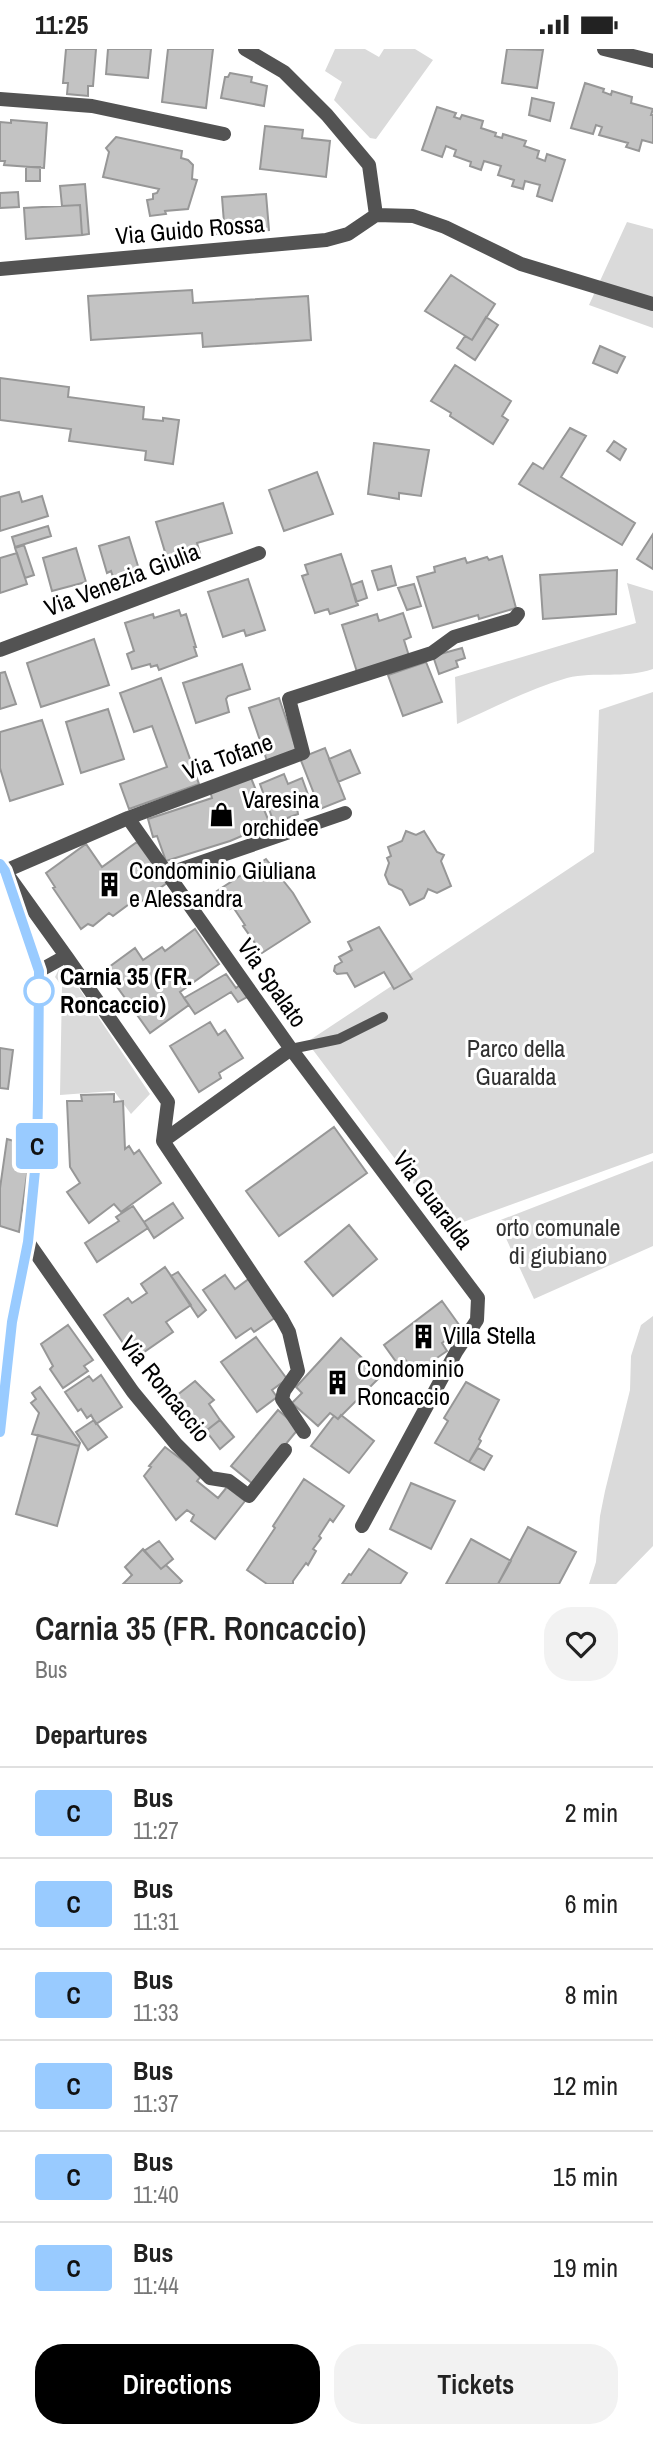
<!DOCTYPE html>
<style>
:root{--surface:#fff;--page:#f2f2f2;--text:#222;--muted:#767676;--line:#e0e0e0;--accent:#000}
body{margin:0;font-family:"Archivo Narrow",sans-serif;background:var(--page);color:var(--text);height:100vh;display:flex;flex-direction:column;font-size:26px;white-space:nowrap}
*{box-sizing:border-box;margin:0}
p{font-size:23px;color:var(--muted)}
.icon{flex:none;width:38px;height:38px;fill:none;stroke:currentColor;stroke-width:2;stroke-linecap:round;stroke-linejoin:round}
.map{position:relative;height:1535px;overflow:hidden}
.side{display:flex;flex-direction:column;background:var(--surface);flex:1}
.side>*{flex:none}
.badge{padding:0 14px;border-radius:5px;font-size:24px;line-height:46px}
.map>.badge{position:absolute;translate:-50% -50%;box-shadow:0 0 0 4px #fff}
h2{padding:0 35px;font-size:26px;line-height:63px}
.round{display:grid;place-items:center;flex:none;width:74px;height:74px;border-radius:28px;background:var(--page)}
.overview{display:flex;align-items:center;justify-content:space-between;height:119px;padding:0 35px}
h1{font-size:33px;font-weight:600;line-height:52px}
.action{display:flex;gap:14px;margin-top:auto;padding:14px 35px}
.action a{flex:1;height:80px;border-radius:28px;background:var(--accent);color:#fff;font-size:28px;font-weight:600;line-height:80px;text-align:center}
.action a+a{background:var(--page);color:var(--text)}
ul{padding:0;list-style:none}
li{display:flex;align-items:center;gap:21px;height:91px;padding:0 35px;border-top:2px solid var(--line)}
li div{flex:1}
li b{display:block;font-size:26px}
li em{font-style:normal}
li .badge{min-width:77px;font-weight:700;text-align:center}
.status{display:flex;justify-content:space-between;align-items:center;height:49px;padding:0 35px;background:var(--surface);direction:ltr}
.status svg{height:19px;fill:currentColor}
.map>svg:first-child{display:block}
</style>
<div class="status"><b>11:25</b><svg viewBox="0 0 49 12"><path d="M0 12V9h3v3zM5 12V6h3v6zM10 12V3h3v9zM15 12V0h3v12zM26 1h20v11H26zM47 4h2v5h-2z"/></svg></div>
<div class="map">
<svg width="653" height="1535" viewBox="0 0 653 1535">
<rect width="100%" height="100%" fill="#fff"/>
<path fill="#dadada" d="M335 0H365L379 8 384 0H415L433 11 376 90 370 89 334 51 342 33 325 22Z
M627 173 653 180V279L589 256Z
M627 534 653 542V620C623 630 596 622 567 629 529 640 493 659 457 675L455 628 636 574Z
M653 643V1104L447 1179 307 993 594 803 599 661Z
M59 920H66L150 1045 131 1065 114 1042 60 1046 62 937 55 928Z
M653 1112V1197L534 1250 498 1172Z
M653 1267V1497L616 1535H589L596 1513 600 1467 605 1442 630 1341 631 1307 641 1276Z"/>
<path fill="#c3c3c3" stroke="#979797" stroke-width="2" d="M66 0H96L93 37H88V47L67 45 68 34H63Z
M108 0H151L148 29 106 25Z
M168 0H213L206 59 162 53Z
M507 0 543 1 537 39 502 34Z
M230 24 252 28 251 33 267 37 264 57 221 49 225 28H228Z
M585 34 604 40 603 43 611 46 612 42 632 48 631 54 653 60 651 66H653V94L642 91 639 102 626 98 628 94 599 86 602 78 596 76 593 85 571 79Z
M532 49 554 54 550 72 529 66Z
M437 58 456 64 454 68 460 70 462 66 483 72 481 79 496 84 495 87 502 89 503 85 526 92 524 97 539 102 537 109 545 112 547 105 565 111 552 152 537 147 540 136 525 132 523 140 512 137 514 131 498 126 501 117 484 112 481 121 470 117 471 113 454 107 456 101 446 97 442 108 422 101Z
M11 71 47 74 44 119 4 116 5 112H0V73L11 74Z
M265 77 303 81 302 89 330 92 326 128 260 120Z
M116 88 182 102 181 109 188 111 193 116 192 130 197 131 188 160 165 162 166 165 150 167 147 151 153 150V145L157 144 159 140 103 128 109 103 106 99Z
M26 118H40V132H26Z
M85 135 89 185 82 186 80 156 62 157 60 137Z
M18 143 19 158 0 159V144Z
M266 145 269 181 216 185 215 175 224 174 222 148Z
M80 156 82 186 26 190 24 159Z
M451 226 495 255 472 291 425 262Z
M192 241 193 254 308 247 311 291 203 298 202 284 91 291 88 247Z
M486 268 498 276 475 311 457 299 465 287 472 291Z
M600 297 625 308 617 324 593 314Z
M455 316 511 352 502 367 508 371 493 395 450 367 451 364 431 352Z
M0 329 69 338 68 348 144 358 143 370 163 372V369L179 371 173 415 145 411 146 402 69 392 71 380 0 371Z
M570 379 586 387 561 428 635 474 622 496 519 435 533 414 543 420Z
M614 392 626 400 620 411 607 402Z
M374 394 429 401 421 447 399 444V450L368 445Z
M317 423 333 465 284 482 269 441Z
M19 443 22 453 42 447 48 467 0 482V448Z
M223 454 232 484 197 494 200 504 168 513 156 473Z
M48 477 51 487 15 498 12 488Z
M653 485V520L637 510Z
M129 488 142 530 116 537 111 522 107 524 99 497Z
M24 496 34 526 25 529 15 499Z
M76 499 86 533 52 542 43 509Z
M17 504 27 535 0 544V509Z
M341 505 358 556 330 565 328 560 315 564 302 527 308 525 305 516Z
M502 507 516 559 479 570 478 566 433 579 417 528 435 523 434 518 465 509 467 514 487 508 489 511Z
M391 517 396 536 378 541 372 522Z
M617 521 616 565 543 570 540 526Z
M248 530 265 581 246 587 244 581 223 588 208 543Z
M362 532 367 549 356 553 351 536Z
M414 535 421 557 407 561 398 539Z
M179 561 181 567 186 565 196 598H194L197 607 159 621 157 616 151 618 150 615 132 620 127 605 134 602 125 574 153 565 154 569Z
M403 564 411 588 404 591 409 607 357 623 342 576 377 565 379 572Z
M94 590 109 636 41 658 27 614Z
M462 599 465 609 456 612 458 618 439 625 433 607Z
M426 613 442 653 403 667 388 626Z
M242 615 250 640 228 647 226 650 229 663 196 674 183 634Z
M5 623 16 655 0 660V624Z
M161 629 199 735 129 760 120 735 167 718 152 677 134 683 120 644Z
M279 649 297 702 267 712 249 659Z
M108 660 124 710 81 724 66 673Z
M42 671 63 735 10 752 0 719V683Z
M325 699 345 750 320 760 300 709Z
M350 701 360 724 338 733 329 710Z
M284 725 288 735 302 729 311 754 297 759 298 765 274 774 260 735Z
M251 729 270 775 230 792 166 812 157 787 153 788 148 770 212 749 210 742Z
M406 782 416 786 424 782 437 803 444 806 441 812 451 837 437 844 428 840 424 849 410 856 402 841 389 835 385 826 389 814 387 809 391 807 388 798 402 792Z
M137 793 167 834 135 857 132 853 113 867 109 864 93 877 88 875 81 880 53 839 55 838 46 824 86 795 102 818Z
M266 810 293 844 310 873 262 904 243 877 245 876 233 858 230 860 217 842Z
M379 878 412 930 394 940 384 923 355 938 347 924 337 925 334 922 335 917 342 913 339 908 352 901 348 893Z
M195 880 219 915 180 943 189 956 150 984 105 921 135 899 143 911 162 898 165 902Z
M226 925 236 939 240 936 247 948 238 953 231 943 195 965 184 949Z
M210 973 218 986 225 981 243 1009 219 1024 221 1029 199 1043 170 997Z
M0 999 13 1001 8 1040 0 1039Z
M114 1045V1053L123 1052 125 1100 129 1097 134 1105 139 1101 161 1134 121 1163 114 1155 89 1174 67 1143 80 1134 70 1118 67 1052H82L81 1046Z
M334 1078 367 1124 279 1187 246 1142Z
M7 1090 31 1097 19 1183 0 1177V1139Z
M173 1154 183 1169 154 1189 144 1173Z
M133 1157 148 1179 97 1213 85 1194 119 1172 116 1168Z
M349 1176 377 1210 333 1247 305 1213Z
M165 1218 191 1256 166 1273 173 1283 134 1310 104 1266 128 1249 132 1254 147 1244 141 1235Z
M178 1223 206 1261 198 1268 171 1227Z
M225 1226 235 1240 250 1229 276 1268 254 1283 251 1279 236 1289 203 1241Z
M442 1252 462 1280 442 1294 447 1302 415 1324 404 1309 397 1314 384 1296Z
M68 1276 93 1311 84 1317 88 1322 63 1339 50 1320 53 1317 41 1295Z
M256 1288 287 1330 272 1341 277 1348 257 1363 221 1313Z
M341 1289 376 1322 373 1325 378 1330 338 1370 330 1364 318 1377 292 1354 302 1344 296 1338Z
M101 1326 122 1358 96 1375 91 1366 87 1369 81 1360 78 1362 65 1343 89 1327 93 1332Z
M195 1332 214 1351 209 1355 220 1371 206 1382 195 1370 193 1372 176 1347Z
M466 1333 499 1351 479 1390 481 1392 469 1413 435 1394 448 1372 444 1369Z
M40 1338 80 1394 79 1397 32 1385 39 1364 31 1354 36 1350 32 1344Z
M278 1361 299 1379 253 1435 231 1417Z
M341 1366 374 1392 349 1424 311 1397 334 1367 338 1370Z
M94 1371 107 1388 88 1401 76 1383Z
M220 1371 234 1388 220 1400 206 1382Z
M38 1386 79 1397 57 1477 16 1465Z
M165 1398 202 1426 197 1432 218 1449 227 1438 245 1452 215 1490 191 1472 194 1466 187 1461 176 1471 144 1427 151 1418 149 1417Z
M478 1399 492 1407 484 1421 469 1413Z
M304 1430 344 1457 333 1473 330 1470 319 1487 321 1489 313 1500 316 1502 308 1516 306 1514 293 1532V1535H267L247 1521 275 1479 273 1477Z
M411 1434 455 1452 431 1500 390 1480Z
M528 1478 576 1503 559 1535H498Z
M471 1490 511 1512 498 1535H446Z
M159 1492 173 1510 161 1520 144 1502Z
M143 1500 161 1520 166 1516 182 1532 179 1535H123L132 1526 125 1518Z
M369 1500 407 1524 400 1535H342L349 1525 351 1526Z"/>
<g fill="none" stroke-linecap="round" stroke-linejoin="round">
<path stroke="#535353" stroke-width="10" d="M291 1000 339 990 383 968"/>
<path stroke="#535353" stroke-width="14" d="M245 0 284 23 327 66 369 116 376 166
M604 0 653 12
M0 50 92 57 224 85
M376 166 413 167 445 178 521 215 653 255
M0 220 326 191 348 185 376 166
M0 601 259 504
M128 769 291 1000
M167 825 345 764
M66 907 5 822 128 769 303 704 289 650 432 604 454 588 514 570 518 565
M39 922 66 907 168 1053 163 1092
M163 1092 291 1000 478 1249 477 1271 456 1303 362 1477
M163 1092 282 1270 289 1283 298 1322 284 1342 282 1350 304 1383
M28 1193 133 1343 176 1395 210 1429 229 1432 249 1447 285 1401
M0 1383 12 1273 28 1193 37 1101 38 1050 39 922 11 838"/>
</g>
<g fill="none" stroke-linecap="round" stroke-linejoin="round">
<defs>
<path id="line" d="M0 815 5 822 39 922 38 1050 37 1101 28 1193 12 1273 0 1383"/>
</defs>
<use href="#line" stroke="#fff" stroke-width="16"/>
<use href="#line" stroke="#99cbff" stroke-width="10"/>
</g>
<defs>
<symbol id="shop-bare" viewBox="-9 -9 18 18"><path d="M-5-2.5h2.3a2.7 3.5 0 0 1 5.4 0H5L5.5 6h-11ZM-1.5-2.5h3a1.5 2.3 0 0 0-3 0Z" fill="#000" stroke="#fff" stroke-width="2.5" paint-order="stroke"/></symbol>
<symbol id="building-bare" viewBox="-9 -9 18 18"><path d="M-4-6H4V6H1V3H-1V6H-4ZM-2.5-4.3h1.7v1.8h-1.7ZM.8-4.3h1.7v1.8H.8ZM-2.5-1h1.7V.8h-1.7ZM.8-1h1.7V.8H.8Z" fill="#000" stroke="#fff" stroke-width="2.5" paint-order="stroke"/></symbol>
</defs>
<g fill-rule="evenodd">
<use href="#shop-bare" x="204" y="748" width="35" height="35"/>
<use href="#building-bare" x="92" y="818" width="35" height="35"/>
<use href="#building-bare" x="406" y="1270" width="35" height="35"/>
<use href="#building-bare" x="320" y="1316" width="35" height="35"/>
</g>
<circle fill="#fff" stroke="#99cbff" stroke-width="3.5" cx="39" cy="942" r="14"/>
<g text-anchor="middle" stroke-width="6" stroke-linejoin="round" paint-order="stroke">
<g font-size="24" fill="#000" stroke="#fff">
<text transform="translate(190 181) rotate(-5)" y="8">Via Guido Rossa</text>
<text transform="translate(122 531) rotate(-21)" y="8">Via Venezia Giulia</text>
<text transform="translate(228 708) rotate(-20)" y="8">Via Tofane</text>
<text transform="translate(272 934) rotate(55)" y="8">Via Spalato</text>
<text transform="translate(433 1151) rotate(53)" y="8">Via Guaralda</text>
<text transform="translate(165 1340) rotate(51)" y="8">Via Roncaccio</text>
</g>
<g font-size="24" fill="#000" stroke="#fff" text-anchor="start">
<text x="242" y="759">Varesina<tspan x="242" dy="28">orchidee</tspan></text>
<text x="129" y="830">Condominio Giuliana<tspan x="129" dy="28">e Alessandra</tspan></text>
<text x="443" y="1295">Villa Stella</text>
<text x="357" y="1328">Condominio<tspan x="357" dy="28">Roncaccio</tspan></text>
</g>
<g font-size="24" font-weight="bold" fill="#000" stroke="#fff" text-anchor="start">
<text x="60" y="936">Carnia 35 (FR.<tspan x="60" dy="28">Roncaccio)</tspan></text>
</g>
<g font-size="24" fill="#313131" stroke="#fff">
<text x="516" y="1008">Parco della<tspan x="516" dy="28">Guaralda</tspan></text>
<text x="558" y="1187">orto comunale<tspan x="558" dy="28">di giubiano</tspan></text>
</g>
</g>
</svg>
<b class="badge" style="left:37px;top:1097px;background:#99cbff;color:#111">C</b>
</div>
<section class="side">
<div class="overview"><div><h1>Carnia 35 (FR. Roncaccio)</h1><p>Bus</p></div><a class="round"><svg class="icon" aria-label="heart" viewBox="0 0 24 24"><path d="M12 20l-8-8c-3-5 5-10 8-4 3-6 11-1 8 4z"/></svg></a></div>
<h2>Departures</h2>
<ul>
<li><span class="badge" style="background:#99cbff;color:#111">C</span><div><b>Bus</b><p>11:27</p></div><em>2 min</em></li>
<li><span class="badge" style="background:#99cbff;color:#111">C</span><div><b>Bus</b><p>11:31</p></div><em>6 min</em></li>
<li><span class="badge" style="background:#99cbff;color:#111">C</span><div><b>Bus</b><p>11:33</p></div><em>8 min</em></li>
<li><span class="badge" style="background:#99cbff;color:#111">C</span><div><b>Bus</b><p>11:37</p></div><em>12 min</em></li>
<li><span class="badge" style="background:#99cbff;color:#111">C</span><div><b>Bus</b><p>11:40</p></div><em>15 min</em></li>
<li><span class="badge" style="background:#99cbff;color:#111">C</span><div><b>Bus</b><p>11:44</p></div><em>19 min</em></li>
</ul>
<div class="action"><a>Directions</a><a>Tickets</a></div>
</section>
